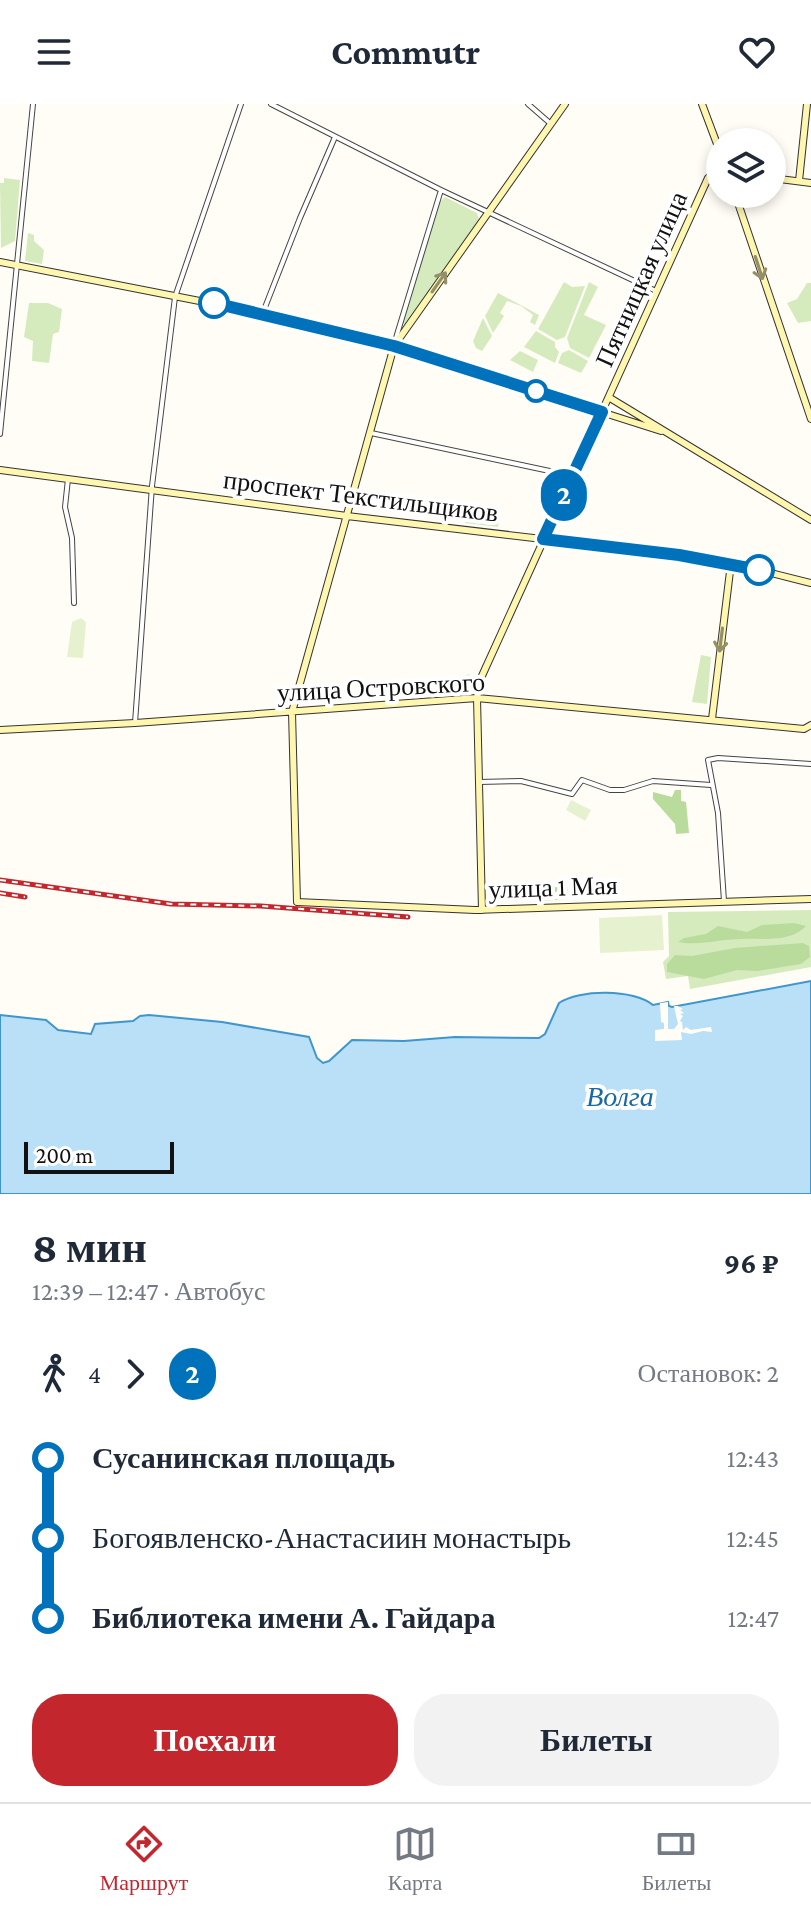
<!DOCTYPE html>
<html lang="ru">
<meta charset="utf-8">
<style>
:root{--surface:#fff;--page:#f2f2f3;--text:#1f2937;--muted:#747a83;--line:#e0e1e3;--accent:#c4262e}
body{margin:0;font-family:"Crimson Pro",serif;background:var(--page);color:var(--text);height:100vh;display:flex;flex-direction:column;font-size:30px;white-space:nowrap}
*{box-sizing:border-box;margin:0}
p{font-size:26px;color:var(--muted)}
.icon{flex:none;width:44px;height:44px;fill:none;stroke:currentColor;stroke-width:2;stroke-linecap:round;stroke-linejoin:round}
.map{position:relative;height:1090px;overflow:hidden}
.side{display:flex;flex-direction:column;background:var(--surface);flex:1}
.side>*{flex:none}
.badge{padding:0 16px;border-radius:26px;font-size:28px;line-height:52px}
.controls{position:absolute;left:706px;top:24px;display:grid;gap:16px}
.controls a{display:grid;place-items:center;width:80px;height:80px;border-radius:50%;background:var(--surface);box-shadow:0 4px 12px #0003;font-size:40px}
.scale{position:absolute;left:24px;bottom:20px;width:150px;box-sizing:border-box;padding-left:8px;border:4px solid #111;border-top:0;font-size:22px;line-height:28px;white-space:nowrap;color:#111;-webkit-text-stroke:6px #fff;paint-order:stroke}
.map>.badge{position:absolute;translate:-50% -50%;box-shadow:0 0 0 4px #fff}
.legs{display:flex;align-items:center;gap:12px;height:88px;padding:0 32px;font-size:26px}
.legs p{margin-inline-start:auto}
.summary{display:flex;align-items:center;justify-content:space-between;height:136px;padding:0 32px}
h1{font-size:44px;font-weight:700;line-height:60px}
.button{display:flex;gap:16px;margin-top:auto;padding:16px 32px}
.button a{flex:1;height:92px;border-radius:32px;background:var(--accent);color:#fff;font-size:32px;font-weight:700;line-height:92px;text-align:center}
.button a+a{background:var(--page);color:var(--text)}
ul{padding:0 32px;list-style:none}
li{display:flex;align-items:center;gap:28px;height:80px;font-size:30px}
li i{display:grid;place-items:center;width:12px;height:100%;margin:0 10px;background:currentColor}
li i::after{content:'';width:20px;height:20px;margin:-10px;border:6px solid;border-radius:50%;background:var(--surface)}
li p{margin-inline-start:auto}
li:first-child i{background:linear-gradient(#0000 50%,currentColor 0)}
li:last-child i{background:linear-gradient(currentColor 50%,#0000 0)}
header{display:flex;justify-content:space-between;align-items:center;height:104px;padding:0 32px;background:var(--surface);font-size:36px;font-weight:700}
.tab-bar{display:flex;justify-content:space-around;align-items:center;height:112px;border-top:2px solid var(--line);background:var(--surface);font-size:22px;color:var(--muted)}
.tab-bar a{display:grid;justify-items:center;gap:4px}
.tab-bar .active{color:var(--accent)}
.map>svg:first-child{display:block}
</style>
<header><svg class="icon" aria-label="menu" viewBox="0 0 24 24"><path d="M4 6h16M4 12h16M4 18h16"/></svg>Commutr<svg class="icon" aria-label="heart" viewBox="0 0 24 24"><path d="M12 20l-8-8c-3-5 5-10 8-4 3-6 11-1 8 4z"/></svg></header>
<div class="map">
<svg width="811" height="1090" viewBox="0 0 811 1090">
<rect width="100%" height="100%" fill="#fffdf5"/>
<path fill="#d5ebbd" d="M4 74 20 76 15 137 1 144 0 79H4Z
M445 93 477 109 479 116 407 221 402 219 440 98Z
M28 129 34 131V137L44 146 42 160 25 157Z
M564 178 572 183 585 182 565 233 557 236 538 225Z
M589 178 598 183 584 211 606 221 589 254 570 244 567 234Z
M807 179H811V217L798 219 787 199 797 195Z
M498 189 539 211 535 221 530 218 533 211 521 202 507 197 500 209 504 212 493 229 485 212Z
M29 199H48L62 205 59 228 53 230 49 259 32 257 33 237 24 233Z
M483 214 492 232 482 247 476 244 473 237Z
M536 227 555 238V243L559 248 555 259 524 243Z
M569 246 588 257 581 269 558 259 562 249Z
M520 247 538 256 533 268 510 256Z
M467 403 500 407 498 423 465 419Z
M701 551 711 553 707 600 692 598Z
M469 570 474 577 469 589 460 581 457 587 463 591 449 592 446 581Z
M811 806V863L690 885 688 872 666 875 663 858 669 852 668 808Z"/>
<path fill="#b9dc9c" d="M675 686H681V697L686 698 689 729 676 730 675 720 653 695V688L672 693Z
M541 781 547 784 567 782 568 795 541 797Z
M794 819 806 822C790 839 762 834 741 835 720 835 700 842 678 838L684 834 706 830 718 822 747 828 762 821Z
M803 839 809 842 810 853 801 860 757 867 737 866 704 875 667 868V860L675 851 692 852 735 844Z"/>
<path fill="#e6f2cf" d="M81 514 86 518 83 554 67 553 72 518Z
M571 696 591 706 585 717 566 706Z
M662 811 664 846 600 849 599 814Z"/>
<path fill="#b9e0f7" stroke="#3f96cf" stroke-width="2" d="M811 877V1090H0V911L46 916 58 926 91 930 95 920 133 917 140 912 149 911 222 918 309 933 317 954 323 959 329 957 352 936 404 937 455 933 539 934 545 930 559 899C579 885 634 885 653 901L668 898 669 902 672 903Z"/>
<path fill="#fffdf5" d="M668 898V925H674L678 920 674 902H678L683 905 680 906 684 909 680 910 683 912 680 917 682 918 683 926 686 923 691 926 711 923 712 928 703 927 691 930 681 928 682 936 655 937V926L664 925V919L661 918 660 899Z"/>
<g fill="none" stroke-linecap="round" stroke-linejoin="round">
<defs>
<path id="street" d="M271 0 441 86 656 187
M528 0 551 20
M262 211 300 114 335 33
M395 237 441 86
M371 329 573 372
M0 330 33 0
M68 375 65 403 72 434 74 499
M135 619 152 382 175 193 241 0
M479 678 521 677 572 690 582 676 610 686H624L653 677 711 681
M724 797 718 709 708 656 718 654 811 660"/>
<path id="secondary" d="M565 0 394 242 292 608 297 798 475 806 811 795
M702 0 720 48
M772 74 811 79
M799 77 807 0
M735 90 811 315
M0 158 220 201 394 242 661 327
M610 294 811 416
M0 366 347 412 679 451 731 459 811 479
M712 615 731 459
M0 626 135 619 477 594 804 625 811 621
M482 806 477 594 481 574 708 74 713 69 720 68"/>
</defs>
<use href="#street" stroke="#444" stroke-width="6"/>
<use href="#secondary" stroke="#333" stroke-width="8"/>
<use href="#street" stroke="#fff" stroke-width="4"/>
<use href="#secondary" stroke="#fff6b0" stroke-width="6"/>
<defs>
<path id="rail" d="M0 776 171 800 261 802 408 813
M0 789 25 793"/>
</defs>
<use href="#rail" stroke="#c4262e" stroke-width="5"/>
<use href="#rail" stroke="#fff" stroke-width="2" stroke-dasharray="6" stroke-linecap="butt"/>
</g>
<defs><path id="oneway-shaft" d="M-6 0H5M1.5-3L5.5 0L1.5 3" fill="none" stroke-width="1.6" stroke-linecap="round" stroke-linejoin="round" transform="scale(2)"/></defs>
<g stroke="#948f68">
<use href="#oneway-shaft" transform="translate(759 164) rotate(72)"/>
<use href="#oneway-shaft" transform="translate(439 178) rotate(-55)"/>
<use href="#oneway-shaft" transform="translate(721 536) rotate(97)"/>
</g>
<g fill="none" stroke-linecap="round" stroke-linejoin="round">
<defs>
<path id="line-1" d="M214 199 394 242 602 308 543 435 679 451 759 466"/>
</defs>
<use href="#line-1" stroke="#fff" stroke-width="18"/>
<use href="#line-1" stroke="#0072bc" stroke-width="12"/>
</g>
<g fill="#fff" stroke="#0072bc" stroke-width="4">
<circle cx="214" cy="199" r="14"/>
<circle cx="536" cy="287" r="10"/>
<circle cx="759" cy="466" r="14"/>
</g>
<g text-anchor="middle" stroke-width="8" stroke-linejoin="round" paint-order="stroke">
<g font-size="26" fill="#111" stroke="#fff">
<text transform="translate(641 175) rotate(-66)" y="9">Пятницкая улица</text>
<text transform="translate(361 392) rotate(7)" y="9">проспект Текстильщиков</text>
<text transform="translate(381 583) rotate(-3)" y="9">улица Островского</text>
<text transform="translate(553 783) rotate(-2)" y="9">улица 1 Мая</text>
</g>
<g font-size="28" font-style="italic" fill="#1768a6" stroke="#fff">
<text x="620" y="1002">Волга</text>
</g>
</g>
</svg>
<div class="controls">
<a><svg class="icon" aria-label="layers" viewBox="0 0 24 24"><path d="M12 4l9 5-9 5-9-5zM3 14l9 5 9-5"/></svg></a>
</div>
<div class="scale">200 m</div>
<b class="badge" style="left:564px;top:391px;background:#0072bc;color:#fff">2</b>
</div>
<section class="side">
<div class="summary"><div><h1>8 мин</h1><p>12:39 – 12:47 · Автобус</p></div><b>96 ₽</b></div>
<div class="legs"><svg class="icon" aria-label="walk" viewBox="0 0 24 24"><circle cx="13" cy="4" r="2"/><path d="M13 8l-2 6 4 7M11 14l-3 7M7 12l3-4h3l4 4"/></svg>4<svg class="icon" aria-label="forward" viewBox="0 0 24 24"><path d="M9 5l7 7-7 7"/></svg><b class="badge" style="background:#0072bc;color:#fff">2</b><p>Остановок: 2</p></div>
<ul>
<li><i style="color:#0072bc"></i><b>Сусанинская площадь</b><p>12:43</p></li>
<li><i style="color:#0072bc"></i><span>Богоявленско-Анастасиин монастырь</span><p>12:45</p></li>
<li><i style="color:#0072bc"></i><b>Библиотека имени А. Гайдара</b><p>12:47</p></li>
</ul>
<div class="button"><a>Поехали</a><a>Билеты</a></div>
</section>
<nav class="tab-bar">
<a class="active"><svg class="icon" aria-label="directions" viewBox="0 0 24 24"><path d="M12 3l9 9-9 9-9-9zM9 14v-3h6M13 9l2 2-2 2"/></svg>Маршрут</a>
<a><svg class="icon" aria-label="map" viewBox="0 0 24 24"><path d="M3 6l6-2 6 2 6-2v14l-6 2-6-2-6 2zM9 4v14M15 6v14"/></svg>Карта</a>
<a><svg class="icon" aria-label="tickets" viewBox="0 0 24 24"><path d="M3 7h18v10H3zM15 7v10"/></svg>Билеты</a>
</nav>
